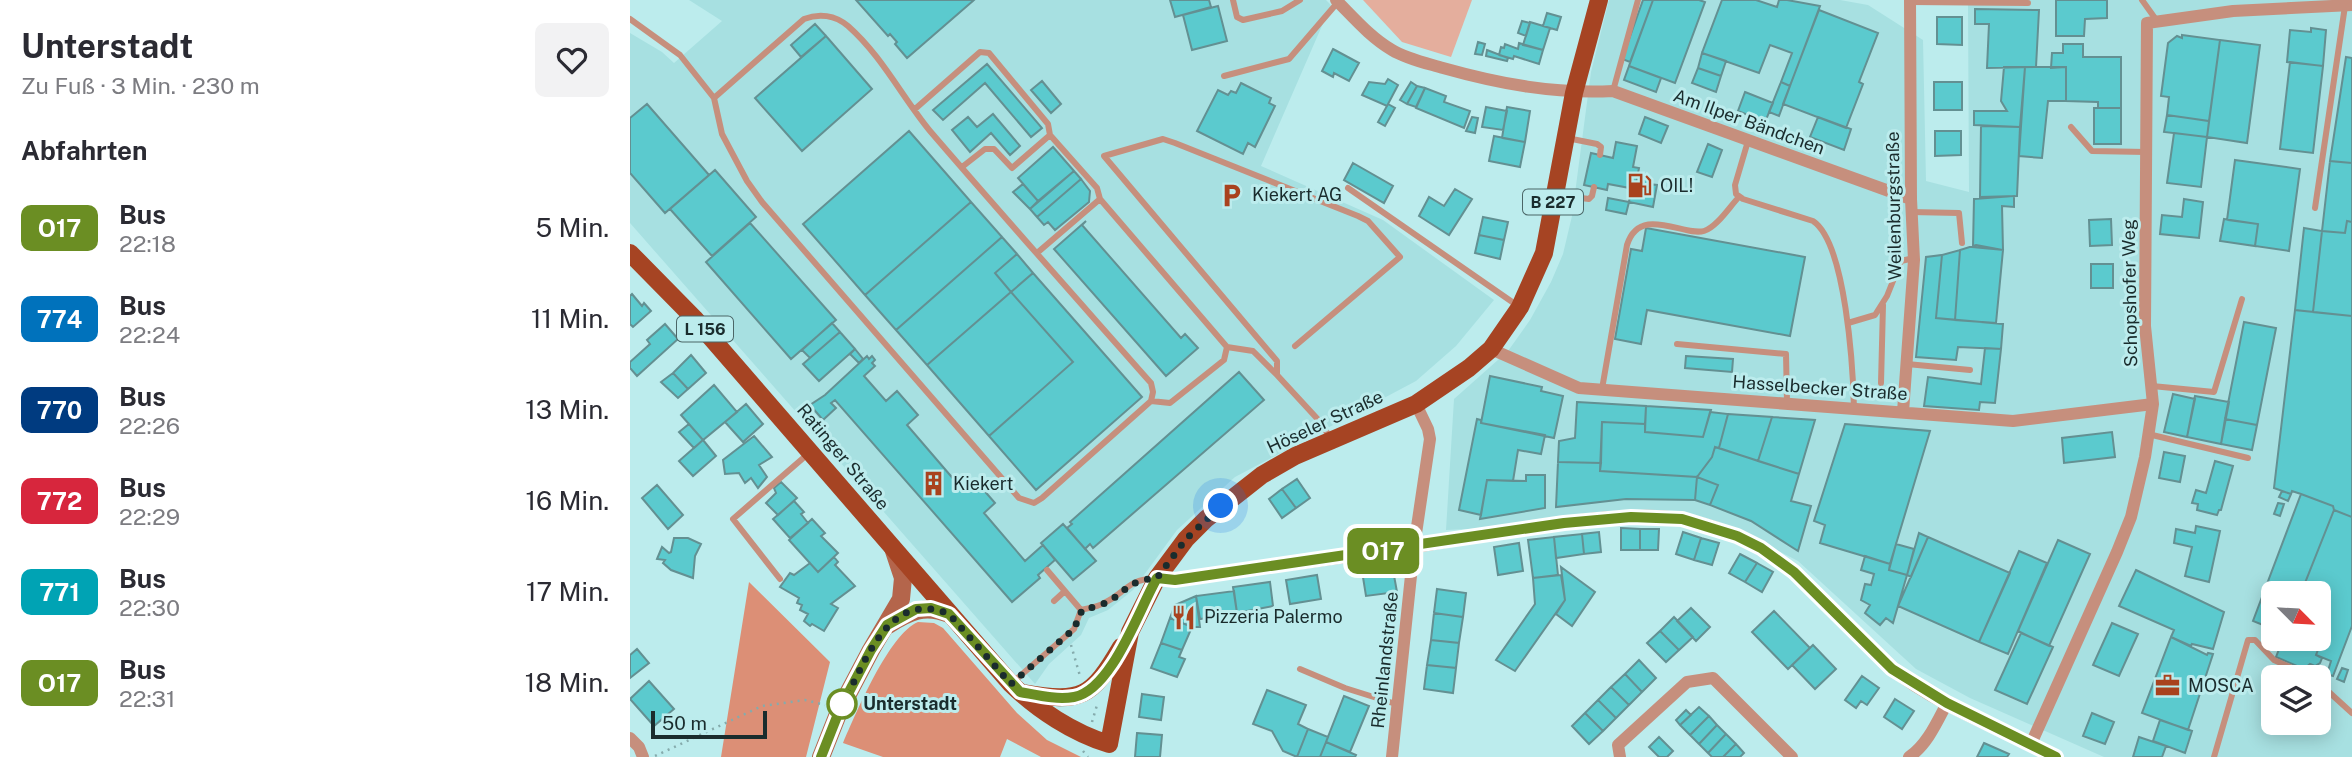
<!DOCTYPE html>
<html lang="de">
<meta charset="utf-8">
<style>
:root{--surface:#fff;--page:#f2f2f3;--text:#2b2b33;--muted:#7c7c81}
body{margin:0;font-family:"Public Sans",sans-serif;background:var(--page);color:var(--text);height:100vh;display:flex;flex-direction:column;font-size:26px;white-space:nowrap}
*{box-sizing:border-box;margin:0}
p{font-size:23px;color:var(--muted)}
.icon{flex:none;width:38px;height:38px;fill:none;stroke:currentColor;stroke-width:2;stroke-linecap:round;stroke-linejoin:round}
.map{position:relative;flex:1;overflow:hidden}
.panel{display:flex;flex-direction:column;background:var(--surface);width:630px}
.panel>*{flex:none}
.badge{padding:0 14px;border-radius:10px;font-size:24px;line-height:46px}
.needle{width:46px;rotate:114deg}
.buttons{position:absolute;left:1631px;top:581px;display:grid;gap:14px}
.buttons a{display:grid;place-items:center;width:70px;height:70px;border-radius:10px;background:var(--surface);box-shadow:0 4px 18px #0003;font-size:35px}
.scale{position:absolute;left:21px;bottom:18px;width:116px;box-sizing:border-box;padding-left:7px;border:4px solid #1a2c2d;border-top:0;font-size:19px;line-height:24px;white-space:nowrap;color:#1a2c2d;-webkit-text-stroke:5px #bceced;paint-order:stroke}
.you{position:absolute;width:35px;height:35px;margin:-18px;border:5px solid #fff;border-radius:50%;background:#1a73e8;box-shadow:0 0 0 10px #1a73e833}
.map>.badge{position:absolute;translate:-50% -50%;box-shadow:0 0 0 4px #fff}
h2{padding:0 21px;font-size:26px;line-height:63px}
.round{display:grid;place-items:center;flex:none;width:74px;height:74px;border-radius:10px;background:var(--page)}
.headline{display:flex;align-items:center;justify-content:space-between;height:119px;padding:0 21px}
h1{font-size:33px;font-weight:700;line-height:52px}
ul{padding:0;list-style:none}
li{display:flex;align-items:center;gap:21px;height:91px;padding:0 21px}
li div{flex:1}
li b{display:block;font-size:26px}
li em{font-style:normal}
li .badge{min-width:77px;font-weight:700;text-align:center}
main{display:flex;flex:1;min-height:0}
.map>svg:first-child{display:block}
</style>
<main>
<section class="panel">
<div class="headline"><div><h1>Unterstadt</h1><p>Zu Fuß · 3 Min. · 230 m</p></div><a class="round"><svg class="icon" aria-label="heart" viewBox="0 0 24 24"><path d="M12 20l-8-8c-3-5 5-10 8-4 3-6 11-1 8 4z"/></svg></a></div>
<h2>Abfahrten</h2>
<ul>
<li><span class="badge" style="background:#6b8e23;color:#fff">O17</span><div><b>Bus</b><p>22:18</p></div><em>5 Min.</em></li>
<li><span class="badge" style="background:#0072bc;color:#fff">774</span><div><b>Bus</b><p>22:24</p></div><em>11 Min.</em></li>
<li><span class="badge" style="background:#003b80;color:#fff">770</span><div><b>Bus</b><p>22:26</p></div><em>13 Min.</em></li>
<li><span class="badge" style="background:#d7263d;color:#fff">772</span><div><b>Bus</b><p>22:29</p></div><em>16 Min.</em></li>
<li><span class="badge" style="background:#00a3b4;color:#fff">771</span><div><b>Bus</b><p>22:30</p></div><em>17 Min.</em></li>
<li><span class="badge" style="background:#6b8e23;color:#fff">O17</span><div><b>Bus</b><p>22:31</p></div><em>18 Min.</em></li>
</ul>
</section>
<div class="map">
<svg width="1722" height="757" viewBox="0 0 1722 757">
<rect width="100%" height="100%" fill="#bceced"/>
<path fill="#a7e0e1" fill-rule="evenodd" d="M59 0H696L701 5 631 166 753 220 864 300 826 346 786 381 605 477 547 530 503 590 478 610 459 618 451 635 419 664 405 684 0 223V33L32 52 44 63 92 21Z
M979 0H1210L1238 5 1293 40 1296 181 1339 192 1338 4 1295 0H1722V757H1474L1340 698 1286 669 1168 561 1112 532 1057 514 1023 512 859 528 816 530 824 399 878 351 900 320 921 282 933 254 942 216 961 72ZM1643 593H1689V639H1643ZM1643 677H1689V723H1643Z"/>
<path fill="#e4ae9d" d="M733 0H842L821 57 772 42Z"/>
<path fill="#dc8f76" d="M119 582 200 662 176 757H91Z
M288 622 304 623 313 628 387 713 417 740 451 757H411L377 739 370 757H253L213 743C226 713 259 634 288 622Z"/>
<path fill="#5bcace" stroke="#639092" stroke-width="2" d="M226 0H344L277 58 265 44 267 42 260 34 258 36Z
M540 0H579L581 7 545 17Z
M1013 0H1023L1000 62 992 59Z
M1023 0H1069L1075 2 1045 83 999 66Z
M1092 0H1126L1147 7 1149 0H1157L1190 6 1160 86 1151 82 1162 53 1140 45 1129 73 1072 53Z
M1426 0H1477V18L1455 19 1454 36H1426Z
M588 6 597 41 562 50 553 15Z
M1345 9 1409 10 1406 67 1357 68 1359 24H1345Z
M1189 10 1248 33 1229 82 1233 84 1216 128 1153 104Z
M917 13 931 17 927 30 913 26Z
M1307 17H1332V45L1307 44Z
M892 21 900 23 896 36 888 33Z
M900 22 920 28 913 50 893 45Z
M185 24 196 36 171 57 161 45Z
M1681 28 1696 30 1693 66 1657 62 1660 30 1681 32Z
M1552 35 1590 40 1579 121 1537 115 1539 97 1531 96 1538 43 1547 36 1552 38Z
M196 36 242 89 172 151 125 98Z
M1590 40 1630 45 1617 143 1577 137Z
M848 42 855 44 852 55 845 54Z
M889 43 913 50 909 64 884 56 883 59 869 55 871 47 874 48 875 44 888 49Z
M1433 44H1453V57H1491V108H1468V102L1436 101V67L1421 68 1422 53H1433Z
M703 49 729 63 719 81 704 73 703 77 692 71Z
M857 50 878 58 877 61 856 56Z
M1072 53 1096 61 1091 76 1068 68Z
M1716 57 1722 58V163L1700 161Z
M1660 62 1693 66 1683 153 1650 149Z
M357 64 412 128 401 137 355 83 313 120 303 110Z
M999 66 1031 78 1026 92 994 80Z
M1374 67H1395L1390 127 1344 125V111H1377L1371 101Z
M1395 67H1436V101H1418L1412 158 1389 156Z
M1068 68 1091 76 1086 92 1062 83Z
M758 79 768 85 757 106 732 95 739 82 755 84Z
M412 81 431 104 421 113 401 90Z
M781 82 787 86 777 104 770 100Z
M1151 82 1160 86 1149 116 1139 112Z
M1304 82H1332V110H1304Z
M611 83 641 98 639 103 645 106 625 147 618 143 613 154 567 131 588 90 598 95 601 91 606 93Z
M787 86 795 88 786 107 777 104Z
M795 88 816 96 814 102 840 111 834 128 786 108Z
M1115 92 1143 103 1135 122 1108 111Z
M17 104 79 175 35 213 0 173V118Z
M758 104 765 108 755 126 748 122Z
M856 107 877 111 873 130 852 127Z
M877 107 900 111 895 142 872 138Z
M1464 108H1491V144H1464Z
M363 114 390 146 380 155 361 133 340 152 322 130 338 117 347 127Z
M1537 115 1579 121 1577 137 1534 132Z
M842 117 848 118 845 133 836 131Z
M1015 117 1038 126 1031 143 1009 134Z
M1188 117 1221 129 1214 150 1180 137Z
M1351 126 1390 127 1387 196 1350 197Z
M279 131 341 202 235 295 173 224Z
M1305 131H1331V155L1305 156Z
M1544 133 1577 137 1571 187 1537 183Z
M864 136 895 142 890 167 859 161Z
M986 142 1007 146 1003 167 1009 168 1005 189 978 184 977 190 954 185 961 153 983 158Z
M1078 144 1092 150 1082 177 1067 172Z
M423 147 444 171 408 201 388 178Z
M1605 160 1670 169 1659 251 1625 246 1628 224 1597 220Z
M1700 161 1722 163V222L1717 221 1715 233 1692 231Z
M723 163 763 186 754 203 714 180Z
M85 170 126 217 82 256 40 209Z
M444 171 451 179 407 217 400 209Z
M1008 175 1019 177 1018 184 1027 185 1023 207 999 202 1001 189H1005Z
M451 179 460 191 459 202 425 230 418 222 414 225 407 217Z
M393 184 408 201 400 209 383 192Z
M825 189 842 199 819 235 789 216 799 197 814 206Z
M1384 196V207L1372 206 1373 250 1343 247 1344 199Z
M978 198 999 202 996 214 976 210Z
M1554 199 1573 202 1569 238 1530 234 1532 215 1552 217Z
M341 202 372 237 266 330 235 295Z
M853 217 878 222 874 240 849 235Z
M1481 219 1482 245 1460 246 1459 220Z
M1594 219 1628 224 1625 246 1590 241Z
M456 221 452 225 551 338 555 334 568 348 536 376 424 249Z
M1717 221 1722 222V316L1683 312 1692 231 1715 233Z
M120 223 206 320 161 359 76 262Z
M1016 228 1175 257 1160 336 1017 310 1011 344 985 339 1001 249 1012 251Z
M1674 228 1692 231 1683 312 1665 310Z
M849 235 874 240 870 259 845 253Z
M372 237 387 254 365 273 381 292 297 365 266 330Z
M1346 245 1373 250 1366 323 1325 320 1330 250Z
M1330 250 1325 320 1306 318 1312 255Z
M387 254 403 273 381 292 365 273Z
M1312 255 1306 318 1373 324 1371 349 1328 347 1326 360 1286 357 1296 257Z
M1461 264H1483V288H1461Z
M403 273 512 397 406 490 359 436 443 362 381 292Z
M381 292 443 362 359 436 297 365Z
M2 294 12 306 14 303 21 311 3 327 0 324V296Z
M1665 310 1722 316V517L1704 510 1703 506 1671 494 1662 491 1661 494 1644 488Z
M1614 322 1646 328 1627 425 1595 419Z
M202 323 210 332 180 358 172 350Z
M35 324 48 339 7 376 0 368V362L20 344 17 340Z
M210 332 225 349 189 381 173 364Z
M1355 348 1371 349 1365 403 1350 402 1349 410 1294 406 1298 377 1351 384Z
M225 349 233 359 229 363 220 354Z
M61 355 76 373 58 389 43 373Z
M237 356 239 359 242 356 245 360 242 363 245 366 234 376 256 401 267 391 288 415 277 425 332 489 344 479 365 503 354 513 395 561 413 545 425 560 408 575 410 578 382 602 205 400 201 403 206 408 193 420 180 405 195 395Z
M1056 356 1103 359 1102 372 1055 368Z
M609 372 634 400 463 548 460 544 455 549 437 528 442 524 440 522Z
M43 373 58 389 48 398 31 382Z
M860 376 912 387 911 391 933 396 924 438 851 423Z
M84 385 107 412 73 440 51 415Z
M1543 394 1565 399 1557 437 1534 432Z
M1565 396 1599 402 1591 444 1557 437Z
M947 402 1016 406 1015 424 972 422 971 463 928 462 929 441 945 438Z
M116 404 133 424 113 442 95 422Z
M1016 406 1081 410 1073 437 1015 432Z
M1080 412 1098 414 1089 448 1085 447 1082 457 1067 477 970 471 972 422 1015 424V432L1073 437Z
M1098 414 1142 417 1128 461 1089 448Z
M1142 417 1185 420 1169 474 1128 461Z
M847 419 851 420V423L915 435 911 454 888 450 883 481 857 480 851 515 829 510Z
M1595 419 1627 425 1622 450 1591 444Z
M59 424 73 440 64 448 49 432Z
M1215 424 1300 431 1260 564 1190 543 1195 525 1184 521Z
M1482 432 1485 457 1434 463 1432 438Z
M124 436 142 457 129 465 137 477 128 488 121 478 115 483 109 473 95 474 93 460Z
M73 440 86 456 63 476 49 461Z
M1085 447 1169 474 1161 501 1181 506 1168 551 1121 521 1080 505 1088 485 1067 477 1082 457Z
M1534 452 1555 456 1550 482 1529 478Z
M1585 461 1603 466 1591 510H1589L1587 515 1567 510 1568 504 1562 503 1566 490 1576 493Z
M928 462 971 463 970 471 1067 477 1065 500 996 499 926 507Z
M896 475H915V508L850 519 857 480 896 481Z
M1067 477 1088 485 1080 505 1065 500Z
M667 479 680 498 666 508 652 489Z
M151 482 167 498 148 515 136 503 146 493 144 488Z
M27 485 53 515 38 529 12 498Z
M652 489 666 508 652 518 639 499Z
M1652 491 1661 494 1658 501 1649 497Z
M1671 494 1703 506 1704 510 1671 593H1643V629L1623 621Z
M164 501 174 512 171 514 178 523 160 538 143 519Z
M1648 503 1654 504 1650 516 1644 514Z
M1704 510 1722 517V626L1703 676 1697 674 1701 661 1686 655 1689 647 1668 639H1689V593H1671Z
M182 519 195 533 191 536 208 553 188 572 159 540Z
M433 524 466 561 443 580 411 543Z
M1566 526 1590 531 1579 582 1555 576 1562 547 1544 543 1546 529 1565 533Z
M991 528 1010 529V550H991Z
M1010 529H1029L1028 550H1010Z
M969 532 971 552 954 554 952 534Z
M1053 532 1071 538 1064 560 1046 554Z
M1289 533 1298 537 1281 577 1277 575Z
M952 534 954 554 926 558 924 537Z
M924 537 928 575 903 578 898 540Z
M1298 537 1380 573 1349 642 1268 606Z
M44 538H58L71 544 65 556 63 578 41 570 33 563 35 560 27 559 32 547 39 553 41 552Z
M1071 538 1089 543 1082 565 1064 560Z
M1428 540 1460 554 1419 646 1388 631Z
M889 543 893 571 868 575 864 547Z
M1266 544 1284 549 1277 575 1259 570Z
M1389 551 1417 563 1378 654 1349 642Z
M1110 554 1127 563 1115 582 1099 573Z
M1235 556 1260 564 1259 570 1277 575 1263 623 1256 618 1250 625 1235 613 1240 605 1231 600 1235 584 1241 585 1244 574 1231 570Z
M204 557 208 562 205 565 225 586 201 604 208 608 194 631 182 624 180 626 174 621 178 614 170 610 172 605 167 603 169 598 150 587 160 573 164 575 180 563 188 572Z
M1127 563 1143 572 1132 592 1115 582Z
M758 567V571L763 570 767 592 736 596 732 571Z
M931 567 965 592 942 626 926 614 935 600Z
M1506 570 1594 612 1583 649 1562 644 1561 646 1541 637 1544 630 1489 606Z
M687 575 691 599 660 604 656 580Z
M931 575 935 600 885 671 866 660 905 604 903 578Z
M640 582 643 606 607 613 603 587Z
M807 589 836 593 833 617 804 613Z
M604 591 607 613 570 619 566 596Z
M566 596 570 627H562L540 618 545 605Z
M1061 608 1080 627 1066 641 1047 621Z
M1144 611 1180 648 1158 669 1122 632Z
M804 613 833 617 829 643 801 640Z
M1044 617 1063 637 1049 650 1030 631Z
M540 618 562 627 552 650 531 643Z
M1482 623 1508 634 1489 676 1463 665Z
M1030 631 1049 650 1036 662 1017 643Z
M1391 633 1423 647 1397 704 1365 690Z
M1541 637 1577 655 1578 653 1583 654 1558 730 1512 713Z
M1653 639H1668L1689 647 1686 655 1692 658 1690 663 1685 666 1680 664 1674 669 1646 657Z
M801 640 829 643 826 668 797 665Z
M531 643 552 650 549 657 555 659 547 677 521 668Z
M1183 645 1206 669 1185 689 1162 665Z
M7 649 19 663 0 678V655Z
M1009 660 1026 678 1012 692 995 674Z
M797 665 826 668 823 693 794 689Z
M1712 668 1718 670 1714 682 1707 679Z
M995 674 1012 692 999 705 981 687Z
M1232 676 1249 688 1237 705 1231 701 1226 708 1215 700Z
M19 681 44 709 24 726 0 699Z
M981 687 999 705 986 718 968 700Z
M637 690 676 705 668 724 678 729 667 757 653 751 642 731 623 724Z
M512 694 534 697 531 720 509 717Z
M714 696 739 706 720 752 696 742Z
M1265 699 1284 711 1272 729 1254 717Z
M968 700 986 718 973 731 955 713Z
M1069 707 1079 716 1060 735 1050 725Z
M1056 710 1061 715 1050 725 1046 720Z
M955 713 973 731 959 744 942 726Z
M1462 713 1484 722 1475 744 1453 736Z
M1079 716 1087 725 1069 744 1060 735Z
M1530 720 1562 731 1555 753 1523 741Z
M1087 725 1096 734 1078 753 1069 744Z
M678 729 698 737 690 757H667Z
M507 733 532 735 530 757H505Z
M1096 734 1106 744 1093 757H1082L1078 753Z
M1029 737 1043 751 1037 757H1029L1019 747Z
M1509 737 1536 746 1532 757H1503Z
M696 742 726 755 725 757H690Z
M1354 743 1379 754 1377 757H1347Z
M1106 744 1114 753 1110 757H1093Z"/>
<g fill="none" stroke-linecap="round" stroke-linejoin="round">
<path stroke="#85abac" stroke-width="2.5" stroke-dasharray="2 5" stroke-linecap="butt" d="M441 645 450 676
M462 722 467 705
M453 751 458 757
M25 756 132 706 175 700 195 705"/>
<path stroke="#c68f7d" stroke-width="6" d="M603 0 607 17 613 20 652 11 670 0
M1512 0 1527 21
M1280 2 1398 3
M0 19 50 55 84 98 92 134 117 181 132 202 389 498 404 503 412 498 521 401 523 392 521 383C447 299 373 216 300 131 272 97 252 56 218 26 205 15 189 13 174 19L84 98
M594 76 659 59 708 2
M983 91 1008 0
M285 109 350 52 359 53 418 124 420 135 467 188 470 199 597 347 623 351 647 375
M1441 127 1462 151 1516 152
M937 138 967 144 971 147 970 155
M1118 141 1105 185 1106 194 1113 199 1183 221C1216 243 1223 369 1224 408
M332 167 355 149H364L382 168 420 135
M718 188 888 306
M927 195 959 199 962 196 964 187
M1685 208 1715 6
M1281 212 1329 213 1332 243
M407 253 470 199
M1218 323 1245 315 1257 296 1271 261 1284 258
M1047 344 1156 354 1157 403
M665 346 770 257 738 221 728 216 545 143 533 139 474 156 647 361V375L694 426 699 438
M1277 364 1340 370
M1251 383 1253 305
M1522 386 1584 392 1612 299
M972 389 997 245C1010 204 1054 237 1074 231 1087 227 1100 206 1109 197
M521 401 540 403 594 360 597 347
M1518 434 1618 458
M724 541 726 555
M417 570 451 610
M150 579 103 519 179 453
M424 601 435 591
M451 610C459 608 467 607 474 603 496 593 496 580 525 578
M670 669 715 688 766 704
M382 683 444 629 451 610
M1689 683 1722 713
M1584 757 1618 640H1625L1644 660 1682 677"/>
<path stroke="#c68f7d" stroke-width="12" d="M706 0C724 18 740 37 762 50 777 59 796 63 813 68 870 84 924 94 983 91L1281 199
M861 349 949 388 1383 421 1523 404
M1273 412 1284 260 1281 199 1280 0
M527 578 545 580C625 569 705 559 785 547 861 535 950 514 1026 516 1062 517 1101 531 1132 548 1180 577 1216 630 1259 667 1304 704 1373 731 1426 757
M0 738 9 747 13 757
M1401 744 1487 552 1501 517 1515 457 1523 404 1515 326 1517 23 1603 11 1722 5
M762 757 784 547 800 439 798 429 786 404
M990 757 988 745 1057 682 1083 678 1162 757
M1279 757C1297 745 1307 722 1317 703"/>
<path stroke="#b4654b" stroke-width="18" d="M258 625C279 612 294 604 319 614
M191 757 210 709 241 650 271 599 273 578 263 548"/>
<path stroke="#a64423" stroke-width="18" d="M0 253 64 318 381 684C408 710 443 733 479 744L500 632 527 578 556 539 576 519 632 475 665 456 786 404 839 368 861 349 890 307 914 253 944 93 969 0
M393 693C452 703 461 698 491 647"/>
</g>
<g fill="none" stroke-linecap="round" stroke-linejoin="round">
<defs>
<path id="line" d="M191 757 210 709 241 650 257 625 286 609 301 608 319 614 390 692C407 695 426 700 444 697 482 690 509 609 527 578L545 580 934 523 1001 517 1052 519 1107 536 1131 548 1164 572 1262 669 1317 703 1426 757"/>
</defs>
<use href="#line" stroke="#fff" stroke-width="16"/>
<use href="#line" stroke="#6b8e23" stroke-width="10"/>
<path stroke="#1a2c2d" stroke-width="7" stroke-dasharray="0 12.6" d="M212 704C236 664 257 588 319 614L381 684 444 629 452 610C458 608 466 607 473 604 497 593 494 581 527 578L556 539 591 506"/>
</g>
<defs>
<symbol id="fuel-bare" viewBox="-9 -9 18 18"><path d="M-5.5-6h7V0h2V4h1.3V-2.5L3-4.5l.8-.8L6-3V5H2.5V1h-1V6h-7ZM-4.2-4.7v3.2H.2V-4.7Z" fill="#a9421e" stroke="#bceced" stroke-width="2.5" paint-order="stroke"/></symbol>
<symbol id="parking-bare" viewBox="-9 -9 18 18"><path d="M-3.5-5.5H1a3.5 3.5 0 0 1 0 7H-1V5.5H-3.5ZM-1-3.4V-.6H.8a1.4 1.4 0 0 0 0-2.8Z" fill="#a9421e" stroke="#bceced" stroke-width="2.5" paint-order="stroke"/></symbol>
<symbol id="building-bare" viewBox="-9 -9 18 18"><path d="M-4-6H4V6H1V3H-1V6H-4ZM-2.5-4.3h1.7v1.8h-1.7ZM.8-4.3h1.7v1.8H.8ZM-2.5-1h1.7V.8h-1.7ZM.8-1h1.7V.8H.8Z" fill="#a9421e" stroke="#bceced" stroke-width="2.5" paint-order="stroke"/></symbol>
<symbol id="restaurant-bare" viewBox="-9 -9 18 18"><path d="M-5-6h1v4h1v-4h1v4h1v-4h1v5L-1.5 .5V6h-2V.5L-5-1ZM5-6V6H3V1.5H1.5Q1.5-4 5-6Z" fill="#a9421e" stroke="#bceced" stroke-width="2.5" paint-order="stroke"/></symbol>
<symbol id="office-bare" viewBox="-9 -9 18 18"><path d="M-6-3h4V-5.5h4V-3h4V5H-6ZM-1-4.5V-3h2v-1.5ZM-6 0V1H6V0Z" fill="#a9421e" stroke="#bceced" stroke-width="2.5" paint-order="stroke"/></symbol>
</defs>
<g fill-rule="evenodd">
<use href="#fuel-bare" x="992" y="168" width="35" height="35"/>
<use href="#parking-bare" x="584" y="178" width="35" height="35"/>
<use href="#building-bare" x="286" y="466" width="35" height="35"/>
<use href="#restaurant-bare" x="536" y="600" width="35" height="35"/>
<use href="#office-bare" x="1520" y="668" width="35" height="35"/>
</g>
<circle fill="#fff" stroke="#6b8e23" stroke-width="3.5" cx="212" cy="704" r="14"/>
<g text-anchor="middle" stroke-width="6" stroke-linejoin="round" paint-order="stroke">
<g fill="#bceced" stroke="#4b6667" stroke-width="2">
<rect x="893" y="189.5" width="60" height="25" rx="5"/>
<rect x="47" y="316.5" width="56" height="25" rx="5"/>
</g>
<g font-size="16" font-weight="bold" fill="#1a2c2d">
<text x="923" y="208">B 227</text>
<text x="75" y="335">L 156</text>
</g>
<g font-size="18" fill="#1a2c2d" stroke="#bceced">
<text transform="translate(1119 122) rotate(20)" y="6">Am Ilper Bändchen</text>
<text transform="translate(1264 206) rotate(-91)" y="6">Weilenburgstraße</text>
<text transform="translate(1500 293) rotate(-91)" y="6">Schopshofer Weg</text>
<text transform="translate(1190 388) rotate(4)" y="6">Hasselbecker Straße</text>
<text transform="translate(695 422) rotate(-25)" y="6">Höseler Straße</text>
<text transform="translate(213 457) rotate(50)" y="6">Ratinger Straße</text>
<text transform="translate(755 660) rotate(-84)" y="6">Rheinlandstraße</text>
</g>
<g font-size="18" fill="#1a2c2d" stroke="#bceced" text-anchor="start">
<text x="1030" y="192">OIL!</text>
<text x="622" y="201">Kiekert AG</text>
<text x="323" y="490">Kiekert</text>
<text x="574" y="623">Pizzeria Palermo</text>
<text x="1558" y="692">MOSCA</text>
</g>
<g font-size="18" font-weight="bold" fill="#1a2c2d" stroke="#bceced" text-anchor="start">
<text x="233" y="710">Unterstadt</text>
</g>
</g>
</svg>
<div class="buttons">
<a><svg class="needle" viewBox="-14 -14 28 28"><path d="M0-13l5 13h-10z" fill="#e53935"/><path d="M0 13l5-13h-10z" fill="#7c7c81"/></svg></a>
<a><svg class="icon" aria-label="layers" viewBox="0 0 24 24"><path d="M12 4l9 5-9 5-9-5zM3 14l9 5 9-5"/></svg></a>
</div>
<div class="scale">50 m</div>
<div class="you" style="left:591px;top:506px"></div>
<b class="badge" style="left:753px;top:551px;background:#6b8e23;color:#fff">O17</b>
</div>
</main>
